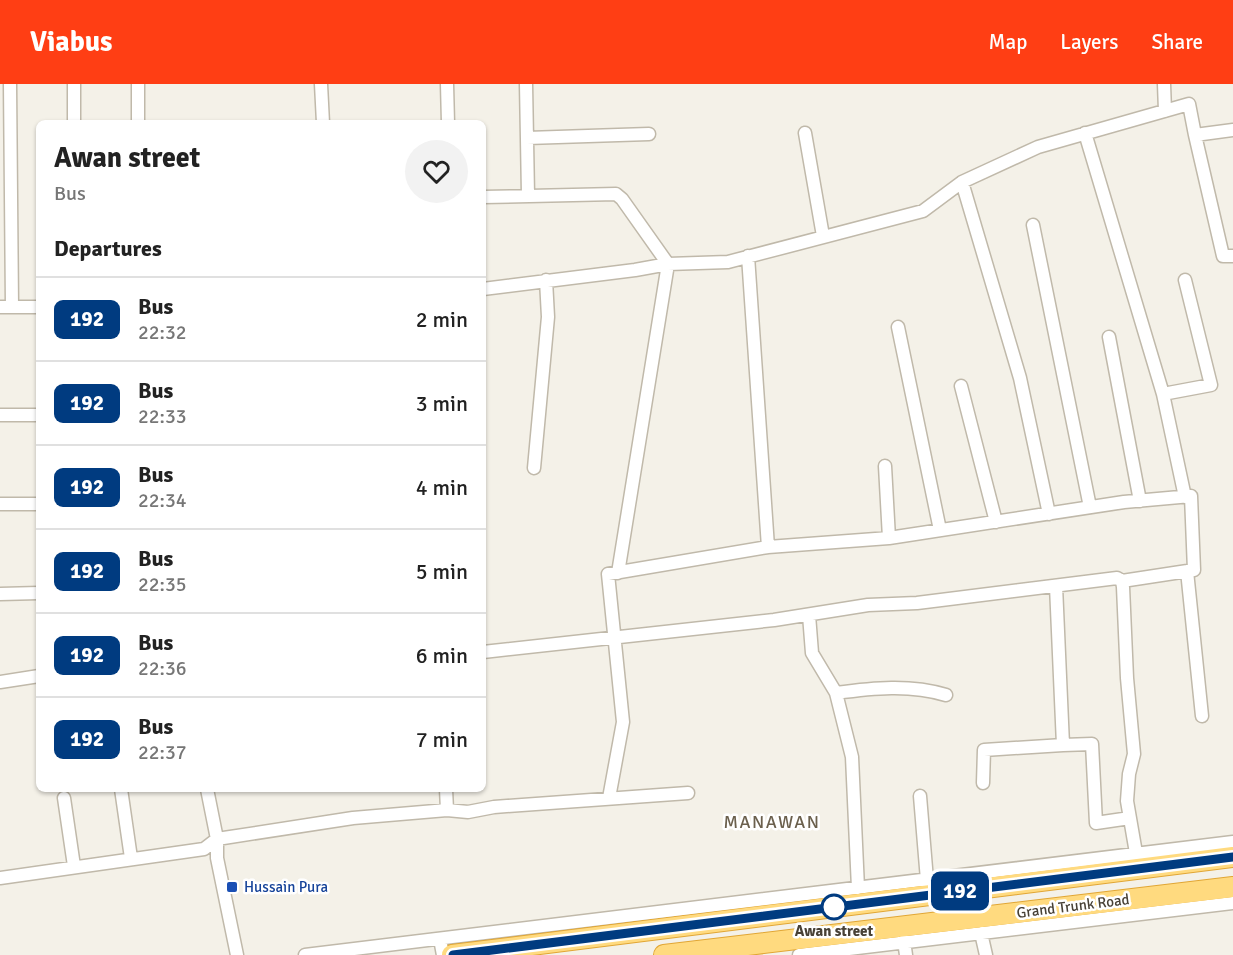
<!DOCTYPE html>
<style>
:root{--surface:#fff;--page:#f2f2f2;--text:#222;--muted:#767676;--line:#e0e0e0;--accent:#ff3e14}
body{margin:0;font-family:Signika,sans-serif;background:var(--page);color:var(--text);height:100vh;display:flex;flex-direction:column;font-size:22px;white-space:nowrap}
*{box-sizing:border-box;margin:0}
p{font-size:20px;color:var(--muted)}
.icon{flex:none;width:33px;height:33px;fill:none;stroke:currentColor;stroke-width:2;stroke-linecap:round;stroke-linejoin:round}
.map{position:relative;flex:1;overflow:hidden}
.details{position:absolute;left:36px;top:36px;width:450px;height:672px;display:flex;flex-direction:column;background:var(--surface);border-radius:9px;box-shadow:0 2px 4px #0004}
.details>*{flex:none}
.badge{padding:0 12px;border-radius:9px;font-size:21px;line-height:39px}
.map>.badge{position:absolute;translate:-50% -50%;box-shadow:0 0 0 3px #fff}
h2{padding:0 18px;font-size:22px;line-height:54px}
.round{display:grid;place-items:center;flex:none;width:63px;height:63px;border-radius:32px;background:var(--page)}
.head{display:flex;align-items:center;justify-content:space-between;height:102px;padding:0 18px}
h1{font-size:28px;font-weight:800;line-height:45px}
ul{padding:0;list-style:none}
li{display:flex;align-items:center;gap:18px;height:84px;padding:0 18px;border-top:2px solid var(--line)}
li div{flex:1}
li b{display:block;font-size:22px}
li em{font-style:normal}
li .badge{min-width:66px;font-weight:700;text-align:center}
header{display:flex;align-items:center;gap:36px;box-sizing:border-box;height:84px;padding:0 30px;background:var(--accent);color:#fff}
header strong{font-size:28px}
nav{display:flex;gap:33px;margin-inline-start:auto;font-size:21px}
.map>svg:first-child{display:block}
</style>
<header>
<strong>Viabus</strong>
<nav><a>Map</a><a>Layers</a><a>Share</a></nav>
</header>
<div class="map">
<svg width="1233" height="871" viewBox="0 0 1233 871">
<rect width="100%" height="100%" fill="#f4f1e8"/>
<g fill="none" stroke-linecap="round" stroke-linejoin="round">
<defs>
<path id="minor" d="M10 0 12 223
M74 0V39
M138 0V39
M321 0 323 39
M447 0 448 39
M526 0 528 111
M1164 0 1165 27
M805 49 823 152
M1085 49 1163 310 1185 413
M1195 51 1223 172H1233
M527 54 649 50
M962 98 1020 294 1049 430
M483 113 616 110 622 115 668 180 618 489
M1033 141 1090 423
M748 172 768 463
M483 205 635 186 668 180 728 178 923 127 962 98 1038 63 1189 20 1195 51 1233 46
M0 223H39
M898 243 940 446
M1109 253 1140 417
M961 302 996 438
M1163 310 1211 301 1185 196
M0 331H39
M885 382 889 454
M534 384 548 233 546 196
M0 420H39
M1187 487 1202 632
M1056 502 1063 661 1092 660 1096 739 1130 734
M0 510 39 509
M809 531 812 569 836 609 852 673 858 804
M483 568 774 536 868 521 917 519 1117 494 1122 497 1123 503 1127 594 1134 670 1129 690 1127 717 1136 769
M0 598 39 592
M836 609C873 604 910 600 946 611
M983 699 984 666 1063 661
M121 705 131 774
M207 705 217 755V774L237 871
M446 705 447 726 468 728 494 723 688 709
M920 712 927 796
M64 714 74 782
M609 714 623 638 608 490 768 463 889 454 1124 418 1191 412 1194 486 1122 497
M0 794 204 765 217 755 353 734 447 726
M981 849 986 871
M440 855 443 871
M904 857 906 871
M305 871 1233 758
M799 871 1233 819"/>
<path id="trunk" d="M452 871 1233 773
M664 871 1233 803"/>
</defs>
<use href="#minor" stroke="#c0b9aa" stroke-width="15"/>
<use href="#trunk" stroke="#e1a635" stroke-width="22"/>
<use href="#minor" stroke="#fff" stroke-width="12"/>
<use href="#trunk" stroke="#ffda7f" stroke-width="20"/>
</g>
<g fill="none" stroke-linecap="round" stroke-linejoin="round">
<defs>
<path id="line" d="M453 871 1233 773"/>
</defs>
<use href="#line" stroke="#fff" stroke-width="14"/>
<use href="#line" stroke="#003b80" stroke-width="9"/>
</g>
<rect fill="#1a4fb4" stroke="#fff" stroke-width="2" x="226" y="797" width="12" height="12" rx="3"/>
<circle fill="#fff" stroke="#003b80" stroke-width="3" cx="834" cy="823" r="12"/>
<g text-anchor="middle" stroke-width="5" stroke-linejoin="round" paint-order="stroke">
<g font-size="15" fill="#164399" stroke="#fff" text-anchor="start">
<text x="244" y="808">Hussain Pura</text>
</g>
<g font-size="15" fill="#484136" stroke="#fff">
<text transform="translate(1073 822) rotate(-7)" y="5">Grand Trunk Road</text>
</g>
<g font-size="15" font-weight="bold" fill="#484136" stroke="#fff">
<text x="834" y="852">Awan street</text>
</g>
<g font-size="18" letter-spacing="1.5" fill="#6b604d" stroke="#fff">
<text x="772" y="744">MANAWAN</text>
</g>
</g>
</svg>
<b class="badge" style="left:960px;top:807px;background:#003b80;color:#fff">192</b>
<section class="details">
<div class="head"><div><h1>Awan street</h1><p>Bus</p></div><a class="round"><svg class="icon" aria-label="heart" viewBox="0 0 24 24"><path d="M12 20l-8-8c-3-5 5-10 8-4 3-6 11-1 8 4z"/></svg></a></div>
<h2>Departures</h2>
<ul>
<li><span class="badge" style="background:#003b80;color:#fff">192</span><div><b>Bus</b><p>22:32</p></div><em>2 min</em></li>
<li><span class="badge" style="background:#003b80;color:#fff">192</span><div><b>Bus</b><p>22:33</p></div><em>3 min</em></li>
<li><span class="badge" style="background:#003b80;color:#fff">192</span><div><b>Bus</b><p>22:34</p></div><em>4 min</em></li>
<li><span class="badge" style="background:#003b80;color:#fff">192</span><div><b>Bus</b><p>22:35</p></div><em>5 min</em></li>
<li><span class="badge" style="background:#003b80;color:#fff">192</span><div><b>Bus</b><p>22:36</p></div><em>6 min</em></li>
<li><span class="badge" style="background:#003b80;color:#fff">192</span><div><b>Bus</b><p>22:37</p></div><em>7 min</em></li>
</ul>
</section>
</div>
